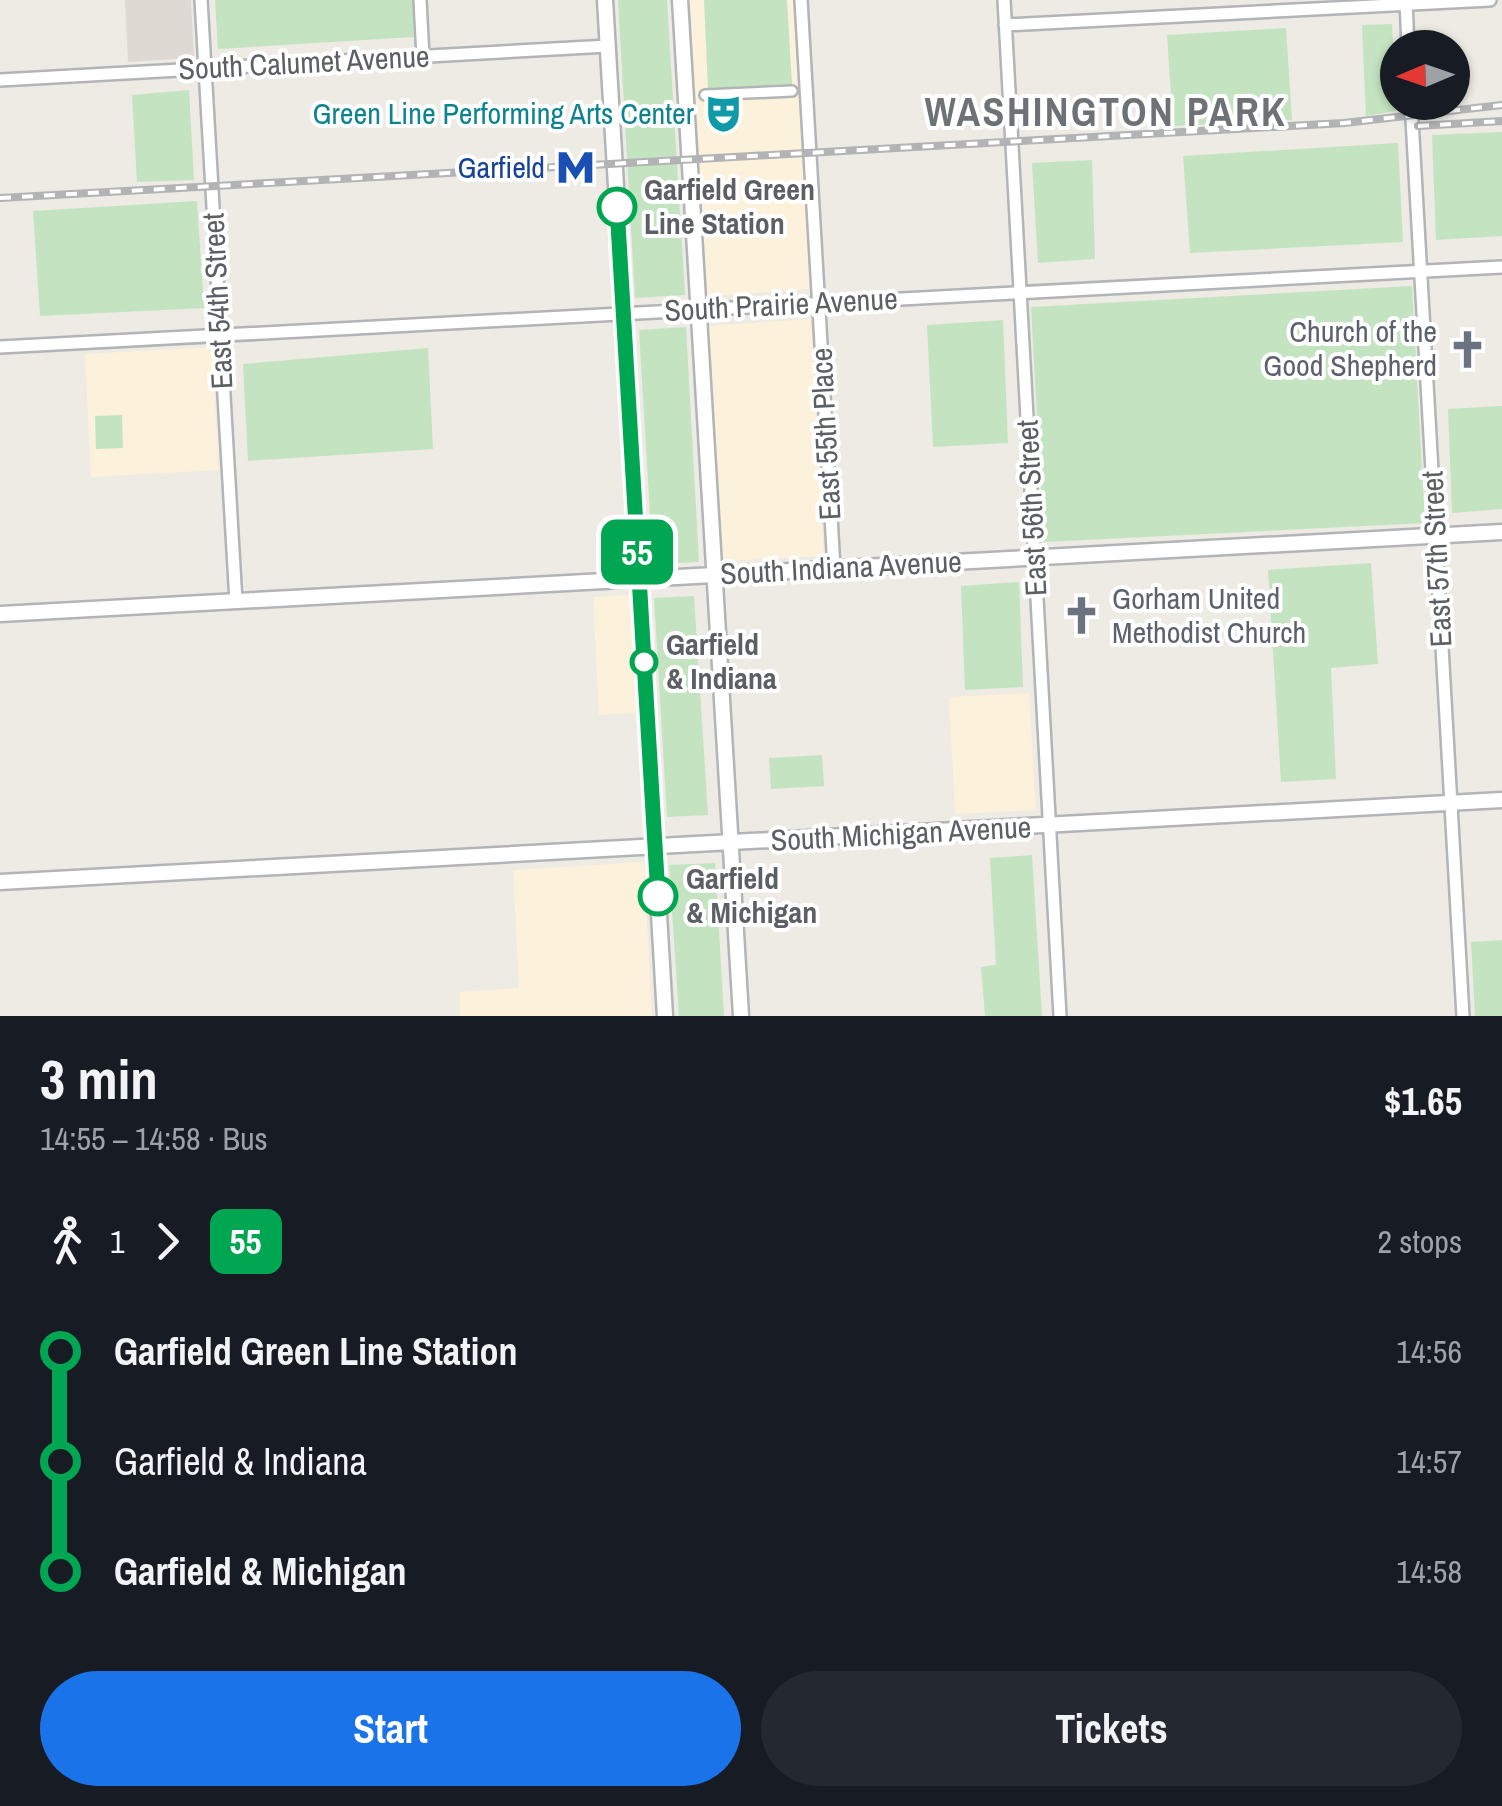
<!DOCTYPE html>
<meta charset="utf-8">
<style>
:root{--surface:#171b24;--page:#242831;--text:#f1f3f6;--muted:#9ea1a6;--accent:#1a73e8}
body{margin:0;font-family:"Archivo Narrow",sans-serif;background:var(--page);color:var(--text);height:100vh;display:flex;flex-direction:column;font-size:38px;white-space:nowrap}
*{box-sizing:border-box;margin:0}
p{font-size:32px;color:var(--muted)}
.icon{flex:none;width:55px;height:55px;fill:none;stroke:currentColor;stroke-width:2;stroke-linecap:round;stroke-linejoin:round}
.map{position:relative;height:1016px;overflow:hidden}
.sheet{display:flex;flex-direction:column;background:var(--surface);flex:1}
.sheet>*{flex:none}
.badge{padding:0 20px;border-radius:15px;font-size:35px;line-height:65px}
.needle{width:65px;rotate:268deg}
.tools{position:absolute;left:1380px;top:30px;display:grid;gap:20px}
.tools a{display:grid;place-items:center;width:90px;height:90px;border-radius:50%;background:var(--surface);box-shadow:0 2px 8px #0004;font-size:50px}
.map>.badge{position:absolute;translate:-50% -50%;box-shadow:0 0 0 5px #fff}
.legs{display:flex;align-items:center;gap:15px;height:110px;padding:0 40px;font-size:32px}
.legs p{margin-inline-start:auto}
.head{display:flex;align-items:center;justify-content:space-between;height:170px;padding:0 40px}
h1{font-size:55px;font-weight:700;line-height:75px}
.cta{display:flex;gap:20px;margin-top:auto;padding:20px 40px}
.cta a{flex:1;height:115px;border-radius:60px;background:var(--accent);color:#fff;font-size:40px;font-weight:700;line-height:115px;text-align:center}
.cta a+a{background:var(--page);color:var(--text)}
ul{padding:0 40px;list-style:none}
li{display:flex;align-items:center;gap:35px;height:110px;font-size:38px}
li i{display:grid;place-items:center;width:15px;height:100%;margin:0 12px;background:currentColor}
li i::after{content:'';width:25px;height:25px;margin:-12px;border:8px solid;border-radius:50%;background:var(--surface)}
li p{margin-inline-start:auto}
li:first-child i{background:linear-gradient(#0000 50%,currentColor 0)}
li:last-child i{background:linear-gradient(currentColor 50%,#0000 0)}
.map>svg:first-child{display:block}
</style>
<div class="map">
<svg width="1502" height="1016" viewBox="0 0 1502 1016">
<rect width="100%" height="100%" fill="#eeeae4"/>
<path fill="#fcf1da" d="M690 0H793L810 289 707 296Z
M811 319 824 556 723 561 709 326Z
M212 347 219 470 91 477 85 354Z
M629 595 636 713 599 715 593 597Z
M1029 693 1036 810 955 814 949 697Z
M644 862 652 1016H460L459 992 519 988 513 870Z"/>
<path fill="#ded9d2" d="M125 0H191L194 58 128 62Z"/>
<path fill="#c4e4c1" d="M215 0H412L414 37 218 49Z
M618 0H667L685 295 635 298Z
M704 0H787L792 84 708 89Z
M1392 24 1396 111 1366 116 1362 25Z
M1286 28 1292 120 1173 126 1167 35Z
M189 90 194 180 137 182 132 95Z
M1502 132V236L1436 240 1432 135Z
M1398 143 1403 242 1190 253 1183 156Z
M1092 160 1095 259 1038 263 1032 163Z
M197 201 204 308 40 316 33 211Z
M1412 286 1425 523 1044 542 1031 307Z
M1003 320 1008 443 933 447 927 325Z
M686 327 699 562 653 564 639 330Z
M428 348 433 449 248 461 243 364Z
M1502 406V509L1452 513 1448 409Z
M122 415 123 448 96 449 95 416Z
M1371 563 1378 664 1331 668 1336 779 1281 782 1268 570Z
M1019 582 1023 687 965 690 961 586Z
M694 596 708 815 667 817 654 598Z
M822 755 824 786 771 789 769 758Z
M1032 855 1042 1016H985L981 967 996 965 990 858Z
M715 863 724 1016H679L669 865Z
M1502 940V1016H1475L1471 942Z"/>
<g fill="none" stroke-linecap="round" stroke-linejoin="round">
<defs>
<path id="pedestrian" d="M705 95 792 91"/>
<path id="minor" d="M201 0 236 602
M420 0 423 57
M801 0 834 568
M1004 0 1060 1016
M1406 0 1408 48
M1005 25 1490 0
M0 80 608 46
M1411 102 1463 1016
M0 347 1502 267"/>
<path id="tertiary" d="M605 0 665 1016
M680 0 741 1016
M0 614 1502 532
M0 882 1502 800"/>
</defs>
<use href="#pedestrian" stroke="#b1b5b8" stroke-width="14"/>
<use href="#minor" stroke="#b1b5b8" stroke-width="16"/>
<use href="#tertiary" stroke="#b1b5b8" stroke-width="19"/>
<use href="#pedestrian" stroke="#fff" stroke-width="9"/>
<use href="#minor" stroke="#fff" stroke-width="11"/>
<use href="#tertiary" stroke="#fff" stroke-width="14"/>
<defs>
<path id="rail" d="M1418 126 1502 121
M0 198 1344 123 1502 105"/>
</defs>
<use href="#rail" stroke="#b2b3b4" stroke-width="8"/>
<use href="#rail" stroke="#fff" stroke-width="4" stroke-dasharray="11" stroke-linecap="butt"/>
</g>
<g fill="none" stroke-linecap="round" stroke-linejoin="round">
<defs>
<path id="line-1" d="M617 207 658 896"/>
</defs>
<use href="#line-1" stroke="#fff" stroke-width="22"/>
<use href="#line-1" stroke="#00a651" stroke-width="15"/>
</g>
<defs>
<symbol id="theatre-bare" viewBox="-9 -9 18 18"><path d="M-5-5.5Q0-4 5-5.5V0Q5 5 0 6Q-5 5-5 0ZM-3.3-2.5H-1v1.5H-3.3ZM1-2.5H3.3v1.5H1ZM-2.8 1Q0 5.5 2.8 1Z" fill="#0f9aa8" stroke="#fff" stroke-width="2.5" paint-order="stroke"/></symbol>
<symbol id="metro-bare" viewBox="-9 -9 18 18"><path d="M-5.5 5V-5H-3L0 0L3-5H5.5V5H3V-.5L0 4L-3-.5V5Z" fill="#1a4fb4" stroke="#fff" stroke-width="2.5" paint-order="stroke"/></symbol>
<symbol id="church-bare" viewBox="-9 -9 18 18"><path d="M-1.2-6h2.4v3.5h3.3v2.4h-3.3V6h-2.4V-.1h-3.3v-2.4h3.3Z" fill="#6b7280" stroke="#fff" stroke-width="2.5" paint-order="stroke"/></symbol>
</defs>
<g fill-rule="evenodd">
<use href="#theatre-bare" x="696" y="86" width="55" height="55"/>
<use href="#metro-bare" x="548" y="140" width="55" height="55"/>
<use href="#church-bare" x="1440" y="322" width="55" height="55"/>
<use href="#church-bare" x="1054" y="588" width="55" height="55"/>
</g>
<g fill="#fff" stroke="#00a651" stroke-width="5">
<circle cx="617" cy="207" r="18"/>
<circle cx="644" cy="662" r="12"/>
<circle cx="658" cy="896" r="18"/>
</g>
<g text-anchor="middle" stroke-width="8" stroke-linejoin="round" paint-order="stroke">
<g font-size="30" fill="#5c6064" stroke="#fff">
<text transform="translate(304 63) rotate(-3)" y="10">South Calumet Avenue</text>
<text transform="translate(218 301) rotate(-93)" y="10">East 54th Street</text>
<text transform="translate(781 305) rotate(-3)" y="10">South Prairie Avenue</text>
<text transform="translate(826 434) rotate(-93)" y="10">East 55th Place</text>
<text transform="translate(1032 508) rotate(-93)" y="10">East 56th Street</text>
<text transform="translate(1437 559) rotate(-93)" y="10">East 57th Street</text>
<text transform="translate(841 568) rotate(-3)" y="10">South Indiana Avenue</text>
<text transform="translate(901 834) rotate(-3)" y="10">South Michigan Avenue</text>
</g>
<g font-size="30" fill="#0d838f" stroke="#fff" text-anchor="end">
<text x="694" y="124">Green Line Performing Arts Center</text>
</g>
<g font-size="30" fill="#164399" stroke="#fff" text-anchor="end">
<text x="545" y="178">Garfield</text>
</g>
<g font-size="30" font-weight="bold" fill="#5c6064" stroke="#fff" text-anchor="start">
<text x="644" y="200">Garfield Green<tspan x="644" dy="34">Line Station</tspan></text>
<text x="666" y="655">Garfield<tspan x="666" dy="34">&amp; Indiana</tspan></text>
<text x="686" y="889">Garfield<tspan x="686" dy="34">&amp; Michigan</tspan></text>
</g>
<g font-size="30" fill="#5b616d" stroke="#fff" text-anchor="end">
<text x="1437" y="342">Church of the<tspan x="1437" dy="34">Good Shepherd</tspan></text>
<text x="1112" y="609" text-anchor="start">Gorham United<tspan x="1112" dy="34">Methodist Church</tspan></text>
</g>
<g font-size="40" font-weight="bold" letter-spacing="2.5" fill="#6d7276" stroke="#fff">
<text x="1106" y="126">WASHINGTON PARK</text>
</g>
</g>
</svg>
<div class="tools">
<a><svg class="needle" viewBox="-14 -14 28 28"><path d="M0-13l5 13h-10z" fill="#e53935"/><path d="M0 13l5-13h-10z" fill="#9ea1a6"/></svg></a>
</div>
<b class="badge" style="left:637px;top:552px;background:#00a651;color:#fff">55</b>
</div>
<section class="sheet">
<div class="head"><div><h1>3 min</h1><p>14:55 – 14:58 · Bus</p></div><b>$1.65</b></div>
<div class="legs"><svg class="icon" aria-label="walk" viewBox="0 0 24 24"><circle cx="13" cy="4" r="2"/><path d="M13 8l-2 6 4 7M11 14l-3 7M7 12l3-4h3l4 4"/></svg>1<svg class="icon" aria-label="forward" viewBox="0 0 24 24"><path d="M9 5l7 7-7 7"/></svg><b class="badge" style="background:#00a651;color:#fff">55</b><p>2 stops</p></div>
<ul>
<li><i style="color:#00a651"></i><b>Garfield Green Line Station</b><p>14:56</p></li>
<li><i style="color:#00a651"></i><span>Garfield &amp; Indiana</span><p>14:57</p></li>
<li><i style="color:#00a651"></i><b>Garfield &amp; Michigan</b><p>14:58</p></li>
</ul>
<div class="cta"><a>Start</a><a>Tickets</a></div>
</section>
